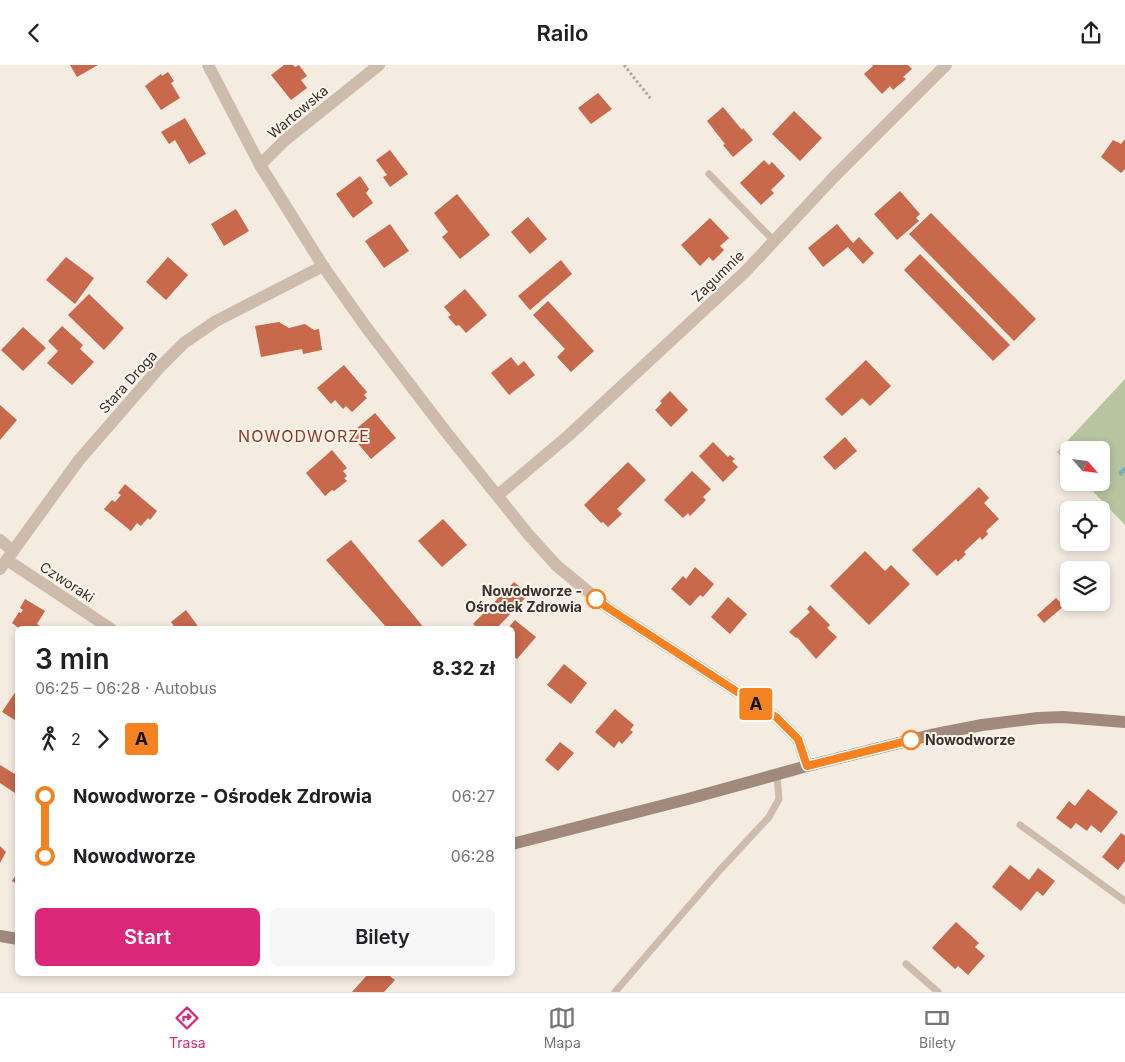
<!DOCTYPE html>
<html lang="pl">
<meta charset="utf-8">
<style>
:root{--surface:#fff;--page:#f6f6f6;--text:#202124;--muted:#757577;--line:#e0e0e0;--accent:#db2777}
body{margin:0;font-family:Inter,sans-serif;background:var(--page);color:var(--text);height:100vh;display:flex;flex-direction:column;font-size:19px;white-space:nowrap}
*{box-sizing:border-box;margin:0}
p{font-size:16px;color:var(--muted)}
.icon{flex:none;width:28px;height:28px;fill:none;stroke:currentColor;stroke-width:2;stroke-linecap:round;stroke-linejoin:round}
.map{position:relative;flex:1;overflow:hidden}
.side{position:absolute;left:15px;top:561px;width:500px;height:350px;display:flex;flex-direction:column;background:var(--surface);border-radius:8px;box-shadow:0 2px 8px #0003}
.side>*{flex:none}
.badge{padding:0 10px;border-radius:4px;font-size:18px;line-height:32px}
.needle{width:32px;rotate:118deg}
.controls{position:absolute;left:1060px;top:376px;display:grid;gap:10px}
.controls a{display:grid;place-items:center;width:50px;height:50px;border-radius:8px;background:var(--surface);box-shadow:0 2px 8px #0003;font-size:25px}
.map>.badge{position:absolute;translate:-50% -50%;box-shadow:0 0 0 2px #fff}
.legs{display:flex;align-items:center;gap:8px;height:55px;padding:0 20px;font-size:16px}
.legs p{margin-inline-start:auto}
.overview{display:flex;align-items:center;justify-content:space-between;height:85px;padding:0 20px}
h1{font-size:28px;font-weight:600;line-height:38px}
.button{display:flex;gap:10px;margin-top:auto;padding:10px 20px}
.button a{flex:1;height:58px;border-radius:8px;background:var(--accent);color:#fff;font-size:20px;font-weight:600;line-height:58px;text-align:center}
.button a+a{background:var(--page);color:var(--text)}
ul{padding:0 20px;list-style:none}
li{display:flex;align-items:center;gap:18px;height:60px;font-size:19px}
li i{display:grid;place-items:center;width:8px;height:100%;margin:0 6px;background:currentColor}
li i::after{content:'';width:12px;height:12px;margin:-6px;border:4px solid;border-radius:50%;background:var(--surface)}
li p{margin-inline-start:auto}
li:first-child i{background:linear-gradient(#0000 50%,currentColor 0)}
li:last-child i{background:linear-gradient(currentColor 50%,#0000 0)}
header{display:flex;justify-content:space-between;align-items:center;height:65px;padding:0 20px;background:var(--surface);font-size:22px;font-weight:600}
.dock{display:flex;justify-content:space-around;align-items:center;height:70px;border-top:1px solid var(--line);background:var(--surface);font-size:14px;color:var(--muted)}
.dock a{display:grid;justify-items:center;gap:2px}
.dock .current{color:var(--accent)}
.map>svg:first-child{display:block}
</style>
<header><svg class="icon" aria-label="back" viewBox="0 0 24 24"><path d="M15 5l-7 7 7 7"/></svg>Railo<svg class="icon" aria-label="share" viewBox="0 0 24 24"><path d="M12 15V3M7 8l5-5 5 5M5 13v7h14v-7"/></svg></header>
<div class="map">
<svg width="1125" height="927" viewBox="0 0 1125 927">
<rect width="100%" height="100%" fill="#f4ebe1"/>
<path fill="#b8c4a0" d="M1125 314V460L1085 418H1101V385H1069V400L1057 387Z"/>
<g fill="none" stroke-linecap="round" stroke-linejoin="round">
<path stroke="#7fb0b2" stroke-width="5" d="M1121 408 1125 404"/>
</g>
<path fill="#c8694b" d="M70 0H98L77 12Z
M284 0H293L295 2 299 0 307 11 301 15 307 23 291 35 271 10Z
M872 0H908L912 4 903 12 906 14 893 25 890 21 882 29 864 9 873 1Z
M168 7 174 16 171 18 180 33 161 45 145 21 161 9 162 11Z
M598 28 612 44 591 59 578 43Z
M723 42 742 65 743 63 753 75 733 92 723 80 725 79 707 56Z
M794 46 822 73 800 96 772 69Z
M185 53 206 89 189 99 175 75 169 79 161 67Z
M1125 74V104L1121 108 1101 92 1113 75 1121 79Z
M390 85 408 109 390 122 383 112 387 110 376 95Z
M764 95 769 100 772 97 785 111 771 125 774 128 761 140 740 118Z
M360 111 369 124 366 128 373 138 353 153 336 129Z
M900 126 920 149 916 153 919 156 897 175 874 149Z
M457 129 490 170 460 194 442 172 448 167 434 148Z
M236 144 249 166 224 181 211 159Z
M931 148 1036 254 1014 276 909 169Z
M528 152 547 174 530 189 511 167Z
M710 153 729 173 720 181 724 185 713 196 709 192 700 201 681 180Z
M390 159 409 186 384 203 365 176Z
M837 159 853 178 859 172 874 188 863 199 848 182 823 202 808 183Z
M920 189 1010 280 993 296 904 205Z
M66 192 94 213 75 239 46 215Z
M168 192 188 210 166 235 146 217Z
M561 195 572 209 530 245 518 231Z
M465 224 487 250 466 268 459 260 456 261 448 252 451 250 444 242Z
M89 229 124 263 104 285 68 250Z
M548 236 594 286 571 307 557 292 565 284 533 250Z
M279 257 289 263 305 259 314 265 319 264 322 285 303 289 302 284 261 292 255 261Z
M62 261 83 280 80 284 94 297 72 320 47 298 58 286 48 276Z
M23 262 46 283 23 306 1 285Z
M511 292 518 301 524 296 535 310 509 330 491 308Z
M866 295 891 321 870 341 862 333 842 351 825 334Z
M344 300 367 327 364 330 367 333 352 347 346 341 343 344 335 335 331 339 317 323Z
M670 326 688 345 671 362 655 345 662 338 660 336Z
M0 340 17 355 0 375Z
M375 348 396 373 371 394 350 369Z
M845 372 857 386 835 405 823 392Z
M713 377 728 392 730 390 735 394 732 396 738 402 723 417 699 391Z
M332 385 347 403 343 406 347 411 344 413 347 416 334 426 332 425 325 431 306 408Z
M628 397 646 415 617 444 622 449 608 462 603 457 601 458 584 440Z
M692 406 711 424 703 432 706 435 690 451 688 448 683 453 664 435Z
M125 419 157 446 150 455 148 453 141 461 137 458 131 466 104 444 112 435 115 437 121 430 118 428Z
M979 422 989 433 984 438 999 454 986 466 988 469 982 475 980 472 964 487 966 489 958 497 956 494 937 511 912 485Z
M443 454 467 480 442 502 418 476Z
M351 475 425 564H388L326 495Z
M865 486 885 506 891 500 910 519 869 560 830 521Z
M695 502 714 519 703 532 700 530 690 541 671 524 683 511 686 514Z
M514 517 529 529 496 564H479L473 559Z
M728 532 747 549 730 569 711 552Z
M1056 533 1064 541 1044 558 1037 550Z
M25 534 45 546 37 559 40 561 38 564H20L12 558 19 547 21 548 23 545 20 543Z
M810 540 830 560 827 563 837 572 816 594 797 572 796 573 789 567 810 547 807 544Z
M186 545 200 564H176L171 557Z
M515 555 536 572 517 594 512 590V564H507Z
M564 599 587 618 571 639 547 620Z
M18 623V657L2 647Z
M615 644 634 660 630 665 633 667 622 679 619 676 614 683 595 667Z
M560 677 574 688 558 706 545 695Z
M0 700 18 711V730L0 718Z
M1088 724 1118 747 1101 768 1091 760 1087 766 1076 758 1071 764 1056 753 1069 736 1075 741Z
M1121 768 1125 771V796L1118 805 1102 792Z
M0 781 6 787 0 798Z
M1010 800 1029 815 1038 803 1055 816 1043 831 1037 826 1021 846 992 822Z
M18 806V824H17L15 818 12 816Z
M956 857 979 878 975 882 985 891 968 910 958 901 955 904 932 883Z
M368 909H387L395 915 384 927H352Z"/>
<g fill="none" stroke-linecap="round" stroke-linejoin="round">
<path stroke="#b9a596" stroke-width="3" stroke-dasharray="2.5 2.5" stroke-linecap="butt" d="M624 0 651 34"/>
<path stroke="#cdbbac" stroke-width="7" d="M709 109 774 176
M1020 760 1125 836
M906 899 938 927
M615 927 719 806 769 752 779 734 777 710"/>
<path stroke="#cdbbac" stroke-width="12" d="M260 100 284 76 379 0
M498 430 568 371 746 206 832 114 946 0
M0 475 13 486
M7 495 111 564
M0 504 79 395 159 303 184 278 216 256 323 201"/>
<path stroke="#cdbbac" stroke-width="12" d="M208 0 260 100 323 201 366 262 446 367 528 469 557 501 608 543 776 652 798 674 807 701"/>
<path stroke="#a18a7d" stroke-width="12" d="M512 779 688 734 807 701 931 670 982 660 1038 653 1063 652 1125 657
M0 871 18 874"/>
</g>
<g fill="none" stroke-linecap="round" stroke-linejoin="round">
<defs>
<path id="line-1" d="M596 534 608 543 776 652 798 674 807 701 911 675"/>
</defs>
<use href="#line-1" stroke="#fff" stroke-width="11"/>
<use href="#line-1" stroke="#f58220" stroke-width="8"/>
</g>
<g fill="#fff" stroke="#f58220" stroke-width="2.5">
<circle cx="596" cy="534" r="9"/>
<circle cx="911" cy="675" r="9"/>
</g>
<g text-anchor="middle" stroke-width="4" stroke-linejoin="round" paint-order="stroke">
<g font-size="14" fill="#3b302b" stroke="#fbf5ee">
<text transform="translate(298 47) rotate(-40)" y="5">Wartowska</text>
<text transform="translate(718 211) rotate(-44)" y="5">Zagumnie</text>
<text transform="translate(128 317) rotate(-48)" y="5">Stara Droga</text>
<text transform="translate(67 517) rotate(33)" y="5">Czworaki</text>
</g>
<g font-size="14" font-weight="bold" fill="#3b302b" stroke="#fbf5ee" text-anchor="end">
<text x="582" y="531">Nowodworze -<tspan x="582" dy="16">Ośrodek Zdrowia</tspan></text>
<text x="925" y="680" text-anchor="start">Nowodworze</text>
</g>
<g font-size="16" letter-spacing="1" fill="#8c3b22" stroke="#fbf5ee">
<text x="304" y="377">NOWODWORZE</text>
</g>
</g>
</svg>
<div class="controls">
<a><svg class="needle" viewBox="-14 -14 28 28"><path d="M0-13l5 13h-10z" fill="#e53935"/><path d="M0 13l5-13h-10z" fill="#757577"/></svg></a>
<a><svg class="icon" aria-label="locate" viewBox="0 0 24 24"><circle cx="12" cy="12" r="6"/><path d="M12 2v4M12 18v4M2 12h4M18 12h4"/></svg></a>
<a><svg class="icon" aria-label="layers" viewBox="0 0 24 24"><path d="M12 4l9 5-9 5-9-5zM3 14l9 5 9-5"/></svg></a>
</div>
<b class="badge" style="left:756px;top:639px;background:#f58220;color:#111">A</b>
<section class="side">
<div class="overview"><div><h1>3 min</h1><p>06:25 – 06:28 · Autobus</p></div><b>8.32 zł</b></div>
<div class="legs"><svg class="icon" aria-label="walk" viewBox="0 0 24 24"><circle cx="13" cy="4" r="2"/><path d="M13 8l-2 6 4 7M11 14l-3 7M7 12l3-4h3l4 4"/></svg>2<svg class="icon" aria-label="forward" viewBox="0 0 24 24"><path d="M9 5l7 7-7 7"/></svg><b class="badge" style="background:#f58220;color:#111">A</b></div>
<ul>
<li><i style="color:#f58220"></i><b>Nowodworze - Ośrodek Zdrowia</b><p>06:27</p></li>
<li><i style="color:#f58220"></i><b>Nowodworze</b><p>06:28</p></li>
</ul>
<div class="button"><a>Start</a><a>Bilety</a></div>
</section>
</div>
<nav class="dock">
<a class="current"><svg class="icon" aria-label="directions" viewBox="0 0 24 24"><path d="M12 3l9 9-9 9-9-9zM9 14v-3h6M13 9l2 2-2 2"/></svg>Trasa</a>
<a><svg class="icon" aria-label="map" viewBox="0 0 24 24"><path d="M3 6l6-2 6 2 6-2v14l-6 2-6-2-6 2zM9 4v14M15 6v14"/></svg>Mapa</a>
<a><svg class="icon" aria-label="tickets" viewBox="0 0 24 24"><path d="M3 7h18v10H3zM15 7v10"/></svg>Bilety</a>
</nav>
